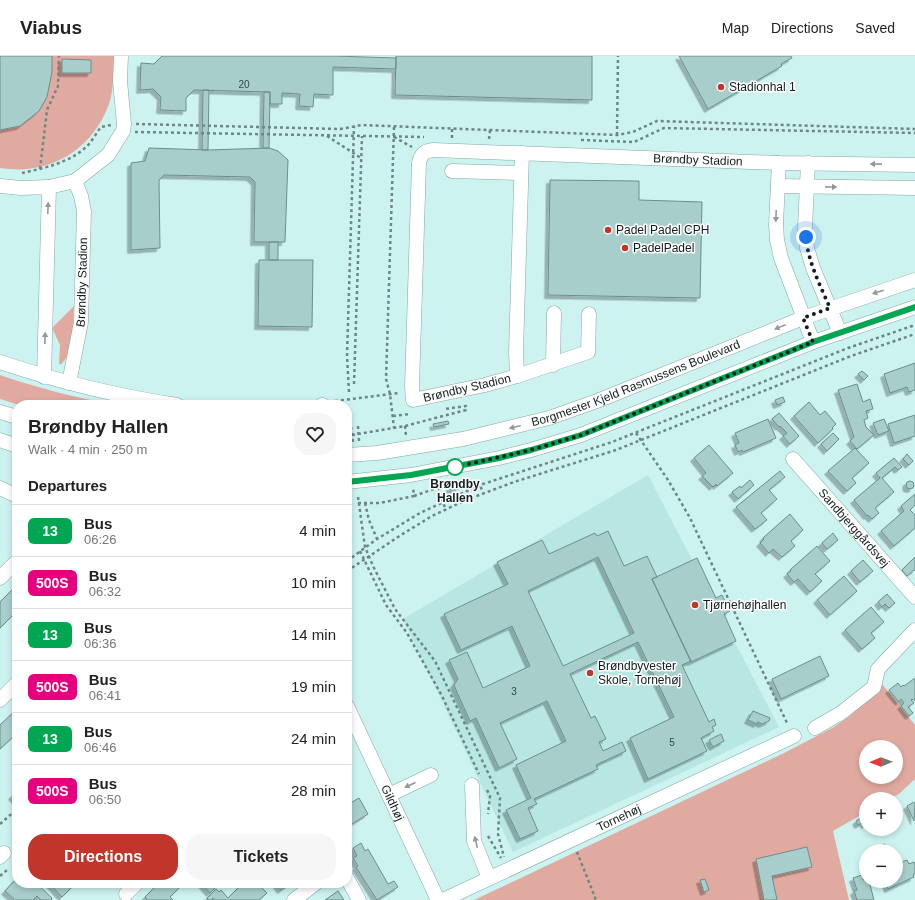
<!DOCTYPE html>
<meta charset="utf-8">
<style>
:root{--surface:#fff;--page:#f6f6f6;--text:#222;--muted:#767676;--line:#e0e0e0;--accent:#c2352a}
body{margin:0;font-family:Arial,sans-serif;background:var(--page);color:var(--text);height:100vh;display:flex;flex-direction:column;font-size:15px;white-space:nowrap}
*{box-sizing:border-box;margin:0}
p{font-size:13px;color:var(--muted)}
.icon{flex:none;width:22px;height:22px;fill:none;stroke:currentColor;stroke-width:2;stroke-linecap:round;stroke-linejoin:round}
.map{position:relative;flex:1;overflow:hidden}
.sheet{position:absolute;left:12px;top:344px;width:340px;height:488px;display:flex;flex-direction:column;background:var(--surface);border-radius:16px;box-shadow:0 2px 6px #0003}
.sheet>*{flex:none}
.badge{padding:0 8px;border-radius:6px;font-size:14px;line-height:26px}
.needle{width:26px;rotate:269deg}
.fabs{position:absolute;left:859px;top:684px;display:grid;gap:8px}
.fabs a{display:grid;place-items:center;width:44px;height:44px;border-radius:50%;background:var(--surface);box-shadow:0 2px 6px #0003;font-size:20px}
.you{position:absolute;width:20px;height:20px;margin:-10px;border:3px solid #fff;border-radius:50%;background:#1a73e8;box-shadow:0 0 0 6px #1a73e833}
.map>.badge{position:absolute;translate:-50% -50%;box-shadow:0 0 0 2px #fff}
h2{padding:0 16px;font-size:15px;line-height:36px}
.round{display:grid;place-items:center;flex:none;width:42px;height:42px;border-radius:16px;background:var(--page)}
.overview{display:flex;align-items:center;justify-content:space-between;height:68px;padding:0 16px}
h1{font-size:19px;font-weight:600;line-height:30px}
.action{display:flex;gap:8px;margin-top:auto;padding:8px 16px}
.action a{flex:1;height:46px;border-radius:16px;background:var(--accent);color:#fff;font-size:16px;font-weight:600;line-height:46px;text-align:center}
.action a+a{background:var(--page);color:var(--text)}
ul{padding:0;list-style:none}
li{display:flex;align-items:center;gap:12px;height:52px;padding:0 16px;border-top:1px solid var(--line)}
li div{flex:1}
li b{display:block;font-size:15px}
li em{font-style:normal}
li .badge{min-width:44px;font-weight:700;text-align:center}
header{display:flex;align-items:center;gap:24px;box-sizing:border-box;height:56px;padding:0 20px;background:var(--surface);border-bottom:1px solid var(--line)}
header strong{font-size:19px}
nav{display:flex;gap:22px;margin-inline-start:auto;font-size:14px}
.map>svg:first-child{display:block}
</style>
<header>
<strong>Viabus</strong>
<nav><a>Map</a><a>Directions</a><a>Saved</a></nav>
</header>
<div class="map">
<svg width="915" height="844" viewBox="0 0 915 844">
<defs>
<filter id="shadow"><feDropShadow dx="-3.5" dy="3.5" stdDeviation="0" flood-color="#0004"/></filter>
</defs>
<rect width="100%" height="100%" fill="#cdf3f0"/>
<path fill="#b7e6e3" d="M648 419 779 671 513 796 403 563Z"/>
<path fill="#e1aaa1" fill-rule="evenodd" d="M0 0H114C113 15 114 34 109 48 92 95 48 120 0 112Z
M74 250C73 265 74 299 61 308H59L60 289 52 272Z
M0 319C37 332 75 341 114 349H19L0 343Z
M882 628 915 669V723L899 738 889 743H866V756L833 775 849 844H474L784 697 834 671 850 660ZM866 691H896V721H866Z"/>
<path fill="#a8cecb" stroke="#6b8e8c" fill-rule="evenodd" filter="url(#shadow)" d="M0 0H52V16L47 41 39 55 20 70 0 74Z
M162 0H334L396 2V13L333 11V39L314 38 313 51 299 50 300 38 282 37V48H270V36L194 34 186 42V55L160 54 161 41 153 33 140 34 141 7 154 8Z
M396 0H592V44L395 39Z
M679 0H791L792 2 781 8 782 10 708 53Z
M62 3 91 4V17H62Z
M203 34H209L208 94H202Z
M264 36H270L269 92H263Z
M149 92 208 94 269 92 278 95 288 104 285 186H254L255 126 250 121 164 119 159 124 160 192 131 194V107L145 105Z
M550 124 639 125V144L702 146 700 242 548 239Z
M269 186H278V204H269Z
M259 204H313L312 271 258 270Z
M915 307V334L909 336 907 331 890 337 884 318Z
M862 315 868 320 864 324 858 318Z
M857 328 863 346 870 343 873 353 866 355 868 362 864 364 866 371 874 379 857 393 850 385 854 381 838 334Z
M783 341 785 346 777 349 775 344Z
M809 346 820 359 825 355 836 368 832 372 833 373 818 387 794 360Z
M779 357 799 380 790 388 783 380 787 377 780 370 779 371 772 363Z
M915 359V380L894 387 888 368Z
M768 363 776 382 743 396 742 394 738 396 735 389 739 387 735 377Z
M884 363 889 375 878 379 873 367Z
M448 365 449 368 434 371 433 368Z
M833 377 839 383 827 395 821 388Z
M709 389 733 417 717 430 716 428 713 431 702 420 706 417 694 402Z
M855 392 869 407 852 422 856 427 847 435 828 415Z
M907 398 913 405 909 409 903 403Z
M894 402 902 411 898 414 895 411 882 422 894 436 875 452 879 457 872 463 868 459 867 460 854 444 880 422 876 417Z
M780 415 785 421 769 434 777 443 761 457 767 464 755 473 736 451Z
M750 424 754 429 738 443 732 436 740 430 741 432Z
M906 429a4 4 0 1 1 8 0a4 4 0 1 1-8 0Z
M459 430V433L450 434V431Z
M915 438V449L910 454 915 459V472L894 490 881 475 904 455 901 450Z
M790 458 803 474 791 485 795 490 782 501 773 493 769 497 760 487 764 483 763 482Z
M608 475 624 510 647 500 657 521 652 523 691 605 682 609 709 666 714 663 716 669 712 671 714 675 701 682 707 695 648 723 630 682 674 661 638 586 570 618 591 662 595 660 606 683 599 686 603 695 622 686 626 695 596 709 598 713 534 743 537 748 528 752 538 775 520 783 506 754 531 742 516 709 566 685 547 645 500 667 517 703 499 712 476 662 470 665 456 634 454 629 458 623 449 604 467 596 483 632 530 610 512 570 461 594 444 558 508 528 497 506 542 484 549 498 595 477 597 480ZM598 501 634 577 563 610 528 535Z
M833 477 838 484 827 493 822 487Z
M817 490 830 505 815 518 822 525 810 536 798 523 794 526 787 518 791 515 790 514Z
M915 501V515L914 514 907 520 902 514Z
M697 502 716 542 722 539 730 555 724 558 736 585 691 606 652 523Z
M863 504 873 515 860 526 851 515Z
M844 520 857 535 830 559 817 544Z
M17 529V555L0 572V546Z
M887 538 895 547 889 552 885 548 882 551 878 546Z
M871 551 884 566 871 577 875 582 862 593 845 574Z
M820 600 829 620 781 643 772 623Z
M915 622V645L912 643 911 644 914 647 908 651 913 657 909 660 901 650 904 647 901 643 899 646 889 634 898 627 901 631 903 629 904 630Z
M17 653V677L0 693V669Z
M753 655 770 662 769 665 762 668 758 666 757 668 748 664Z
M721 678 724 685 713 691 709 684Z
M17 735V746L12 740Z
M359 742 368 758 347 771V749Z
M914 746 915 749 914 765 907 750Z
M866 760V769H865L862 761Z
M862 761 864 766 858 769 856 765Z
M361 787 365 795 368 793 388 828 394 825 398 831 377 844 356 811 358 810 353 802 357 800 353 792Z
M885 788 886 795H875L874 791Z
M807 791 812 811 772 820 777 844H764L756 803Z
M907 804 909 808 914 806 915 809V818L913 819 914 821 888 833 885 825H896V808Z
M862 819 863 824 866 823V825H869L874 844H857L854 835 857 834 853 822Z
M17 822V827H36L52 842 51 844H41L37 840 34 843 35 844H15L5 835Z
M705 823 709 834 704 836 700 824Z
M49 827H76L62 841Z
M159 827H184L170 841 173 844H148L145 841Z
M204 827H210L215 832 210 837 202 828Z
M249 827H257L267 837 259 844H215L213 842 212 844H209L207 842 216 833 219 836 221 834 228 842 242 828 245 830Z
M276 827H291L281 834Z
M338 835 344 844H325Z"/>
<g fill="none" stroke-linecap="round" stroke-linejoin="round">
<defs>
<g id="minor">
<path d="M779 107 776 168 777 184 781 202 813 286"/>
<path d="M808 107 805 171 807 192 813 212 840 277"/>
<path d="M452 115 521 117"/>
<path d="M0 130 21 132 49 131 44 321"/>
<path d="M778 130 915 132"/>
<path d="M49 131 75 125 108 99 123 75 124 68 120 25 121 0"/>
<path id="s1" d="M589 258 588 296 517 320 485 329 413 344 412 331 419 107C421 98 424 95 433 94L779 107 915 109"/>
<path d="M0 306C57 325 117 340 177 349"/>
<path d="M553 309 554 257"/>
<path d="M517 320 516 296 522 97"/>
<path id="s2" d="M69 327 81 266 84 155 81 140 75 125"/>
<path d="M322 349H323"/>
<path d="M0 356 17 361"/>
<path d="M0 384 17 390"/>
<path id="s3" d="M347 399 377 397 463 383 549 362 597 345 803 262 915 224"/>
<path id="s4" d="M793 403 915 541"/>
<path d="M347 426 411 419 499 402 531 394 581 379 813 286 915 251"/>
<path d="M0 432 17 440"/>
<path d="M0 522 17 505"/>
<path d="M0 644 17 627"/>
<path id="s5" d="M347 650 438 844"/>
<path d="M815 672 841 657 874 631 878 613 915 574"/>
<path d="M472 729 474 785 489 822"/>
<path d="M389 739 431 719"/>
<path d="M0 801 4 797"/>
<path d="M347 822 359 844"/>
<path d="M126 838 137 827"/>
<path d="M294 844 316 827"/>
<path id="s6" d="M443 844 794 680"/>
</g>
</defs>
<use href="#minor" stroke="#83a7a4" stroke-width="15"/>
<path stroke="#6d8785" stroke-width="2.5" stroke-dasharray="3 3" stroke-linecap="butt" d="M136 68 340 73 362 69 617 79 633 76 657 65 915 73
M394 71 386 323 390 338 394 372
M135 76 424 81
M617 79 618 0
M327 80 361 102
M394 81 412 91
M452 82V73
M489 83 490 74
M581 84 634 86 664 72 915 77
M40 113 47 54 58 30 59 0
M22 117C44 112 69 107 86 91 92 86 96 77 101 71L111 69
M354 328 362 80
M349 336 347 300 354 70
M335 345 399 337
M393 360 410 358
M358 370 359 385
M405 370 406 380
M351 371 353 386
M636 377 668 424 690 462 788 669
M352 379 405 370 466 354V350L445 353
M465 423 480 429 483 437
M439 431 440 439 446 454
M414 440 457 425
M358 441 365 491 373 510 395 553 435 605 500 742 498 778 504 801
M358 447H380L414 440 413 431
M365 447 369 464 377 483
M360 495 386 549 407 577 442 640 479 718
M347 505 377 483 420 457 480 429 612 386 848 292 915 269
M347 515 401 479 432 460 466 444 514 426 616 394 851 300 915 278
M487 734 490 740 488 758
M0 768 17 753
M488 780 501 802
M577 796 596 844
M0 820 7 814"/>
<use href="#minor" stroke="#fff" stroke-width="14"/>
</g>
<defs><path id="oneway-solid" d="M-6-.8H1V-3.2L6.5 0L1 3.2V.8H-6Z"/></defs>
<g fill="#939999">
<use href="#oneway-solid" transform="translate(876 108) rotate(-179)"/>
<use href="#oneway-solid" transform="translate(831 131) rotate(1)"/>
<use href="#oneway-solid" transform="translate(48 152) rotate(-88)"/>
<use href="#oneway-solid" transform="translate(776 160) rotate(92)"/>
<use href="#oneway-solid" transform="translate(878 236) rotate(162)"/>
<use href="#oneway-solid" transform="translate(780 271) rotate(158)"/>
<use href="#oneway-solid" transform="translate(45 282) rotate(-88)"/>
<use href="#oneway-solid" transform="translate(515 371) rotate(166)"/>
<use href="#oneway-solid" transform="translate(410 729) rotate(155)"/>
<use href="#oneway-solid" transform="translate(476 786) rotate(-103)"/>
</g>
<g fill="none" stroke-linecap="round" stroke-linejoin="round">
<defs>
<path id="line" d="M347 426 411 419 499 402 531 394 581 379 813 286 915 251"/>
</defs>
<use href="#line" stroke="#fff" stroke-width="9"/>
<use href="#line" stroke="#00a651" stroke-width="6"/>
<path stroke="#0f1d1c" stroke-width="4" stroke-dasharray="0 7.2" d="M455 411 531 394 581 379 813 286 803 262 830 252C820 229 808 206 806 181"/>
</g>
<g fill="#c2352a" stroke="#fff" stroke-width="1.5">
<circle cx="721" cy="31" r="4"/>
<circle cx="608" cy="174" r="4"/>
<circle cx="625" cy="192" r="4"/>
<circle cx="695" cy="549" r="4"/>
<circle cx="590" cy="617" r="4"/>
</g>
<circle fill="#fff" stroke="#00a651" stroke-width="2" cx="455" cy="411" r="8"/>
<g text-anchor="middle" stroke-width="3" stroke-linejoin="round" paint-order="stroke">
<g font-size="10" fill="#354948">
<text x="244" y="32">20</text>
<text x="514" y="639">3</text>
<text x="672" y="690">5</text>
</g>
<g font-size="12" fill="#0f1d1c" stroke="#fff" text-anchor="start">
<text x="729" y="35">Stadionhal 1</text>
<text x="616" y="178">Padel Padel CPH</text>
<text x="633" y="196">PadelPadel</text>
<text x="703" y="553">Tjørnehøjhallen</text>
<text x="598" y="614">Brøndbyvester<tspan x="598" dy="14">Skole, Tornehøj</tspan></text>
</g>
<g font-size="12" fill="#0f1d1c" stroke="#fff">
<text dy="4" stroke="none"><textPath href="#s1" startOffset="743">Brøndby Stadion</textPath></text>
<text dy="4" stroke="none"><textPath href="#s2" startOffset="102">Brøndby Stadion</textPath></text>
<text dy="4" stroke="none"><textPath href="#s3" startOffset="299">Borgmester Kjeld Rasmussens Boulevard</textPath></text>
<text transform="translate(467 332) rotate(-13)" y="4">Brøndby Stadion</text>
<text dy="4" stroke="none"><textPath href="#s4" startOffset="92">Sandbjerggårdsvej</textPath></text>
<text dy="4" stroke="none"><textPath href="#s5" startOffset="107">Gildhøj</textPath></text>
<text dy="4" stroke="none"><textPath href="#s6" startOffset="194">Tornehøj</textPath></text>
</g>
<g font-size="12" font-weight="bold" fill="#0f1d1c" stroke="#fff">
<text x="455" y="432">Brøndby<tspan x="455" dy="14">Hallen</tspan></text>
</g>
</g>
</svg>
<div class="fabs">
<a><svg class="needle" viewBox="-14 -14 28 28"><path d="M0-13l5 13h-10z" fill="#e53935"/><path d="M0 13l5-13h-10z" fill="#767676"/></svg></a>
<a>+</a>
<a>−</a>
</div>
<div class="you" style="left:806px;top:181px"></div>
<section class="sheet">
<div class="overview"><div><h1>Brøndby Hallen</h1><p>Walk · 4 min · 250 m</p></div><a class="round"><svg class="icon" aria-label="heart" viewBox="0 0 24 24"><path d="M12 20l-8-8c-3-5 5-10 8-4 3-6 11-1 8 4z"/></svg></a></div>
<h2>Departures</h2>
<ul>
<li><span class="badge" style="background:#00a651;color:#fff">13</span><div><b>Bus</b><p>06:26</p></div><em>4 min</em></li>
<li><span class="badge" style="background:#e6007e;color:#fff">500S</span><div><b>Bus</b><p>06:32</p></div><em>10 min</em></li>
<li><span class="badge" style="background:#00a651;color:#fff">13</span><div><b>Bus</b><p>06:36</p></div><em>14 min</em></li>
<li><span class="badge" style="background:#e6007e;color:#fff">500S</span><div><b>Bus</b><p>06:41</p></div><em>19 min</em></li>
<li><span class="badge" style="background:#00a651;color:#fff">13</span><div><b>Bus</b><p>06:46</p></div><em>24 min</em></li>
<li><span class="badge" style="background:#e6007e;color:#fff">500S</span><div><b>Bus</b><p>06:50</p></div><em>28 min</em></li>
</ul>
<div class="action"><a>Directions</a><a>Tickets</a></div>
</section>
</div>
